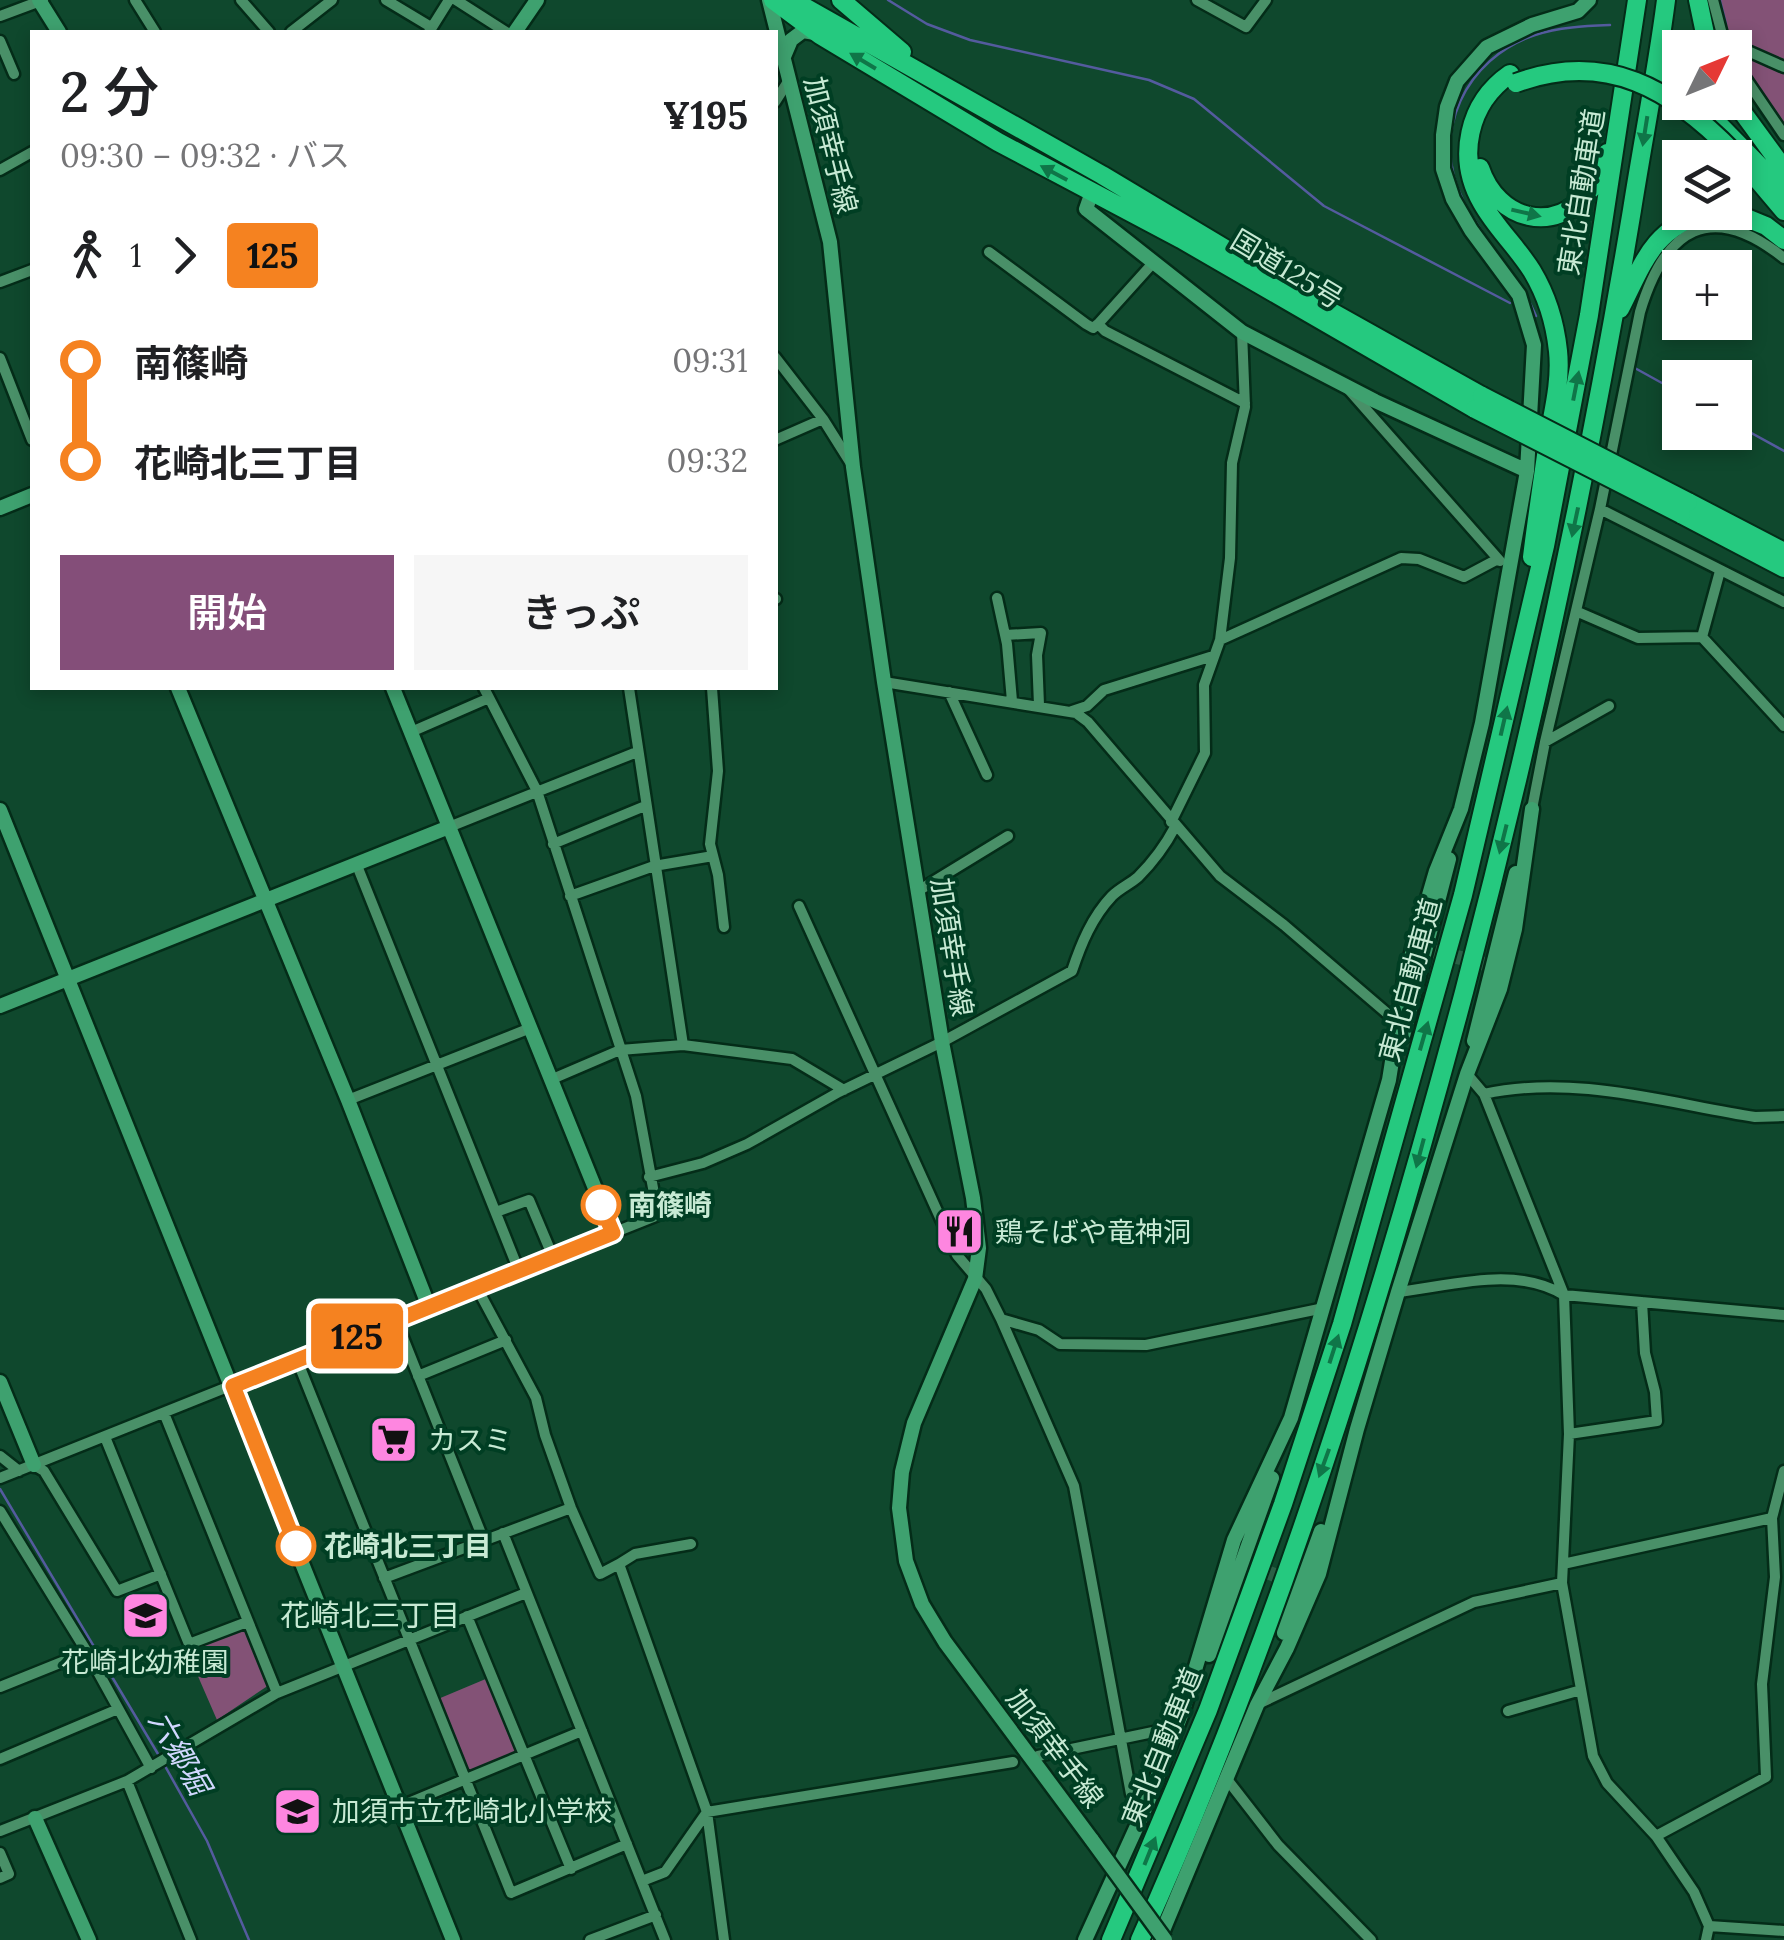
<!DOCTYPE html>
<html lang="ja">
<meta charset="utf-8">
<style>
:root{--surface:#fff;--page:#f6f6f6;--text:#202124;--muted:#757577;--accent:#844e79}
body{margin:0;font-family:Lora,"Noto Sans JP",serif;background:var(--page);color:var(--text);height:100vh;display:flex;flex-direction:column;font-size:38px;white-space:nowrap}
*{box-sizing:border-box;margin:0}
p{font-size:32px;color:var(--muted)}
.icon{flex:none;width:55px;height:55px;fill:none;stroke:currentColor;stroke-width:2;stroke-linecap:round;stroke-linejoin:round}
.map{position:relative;flex:1;overflow:hidden}
.panel{position:absolute;left:30px;top:30px;width:748px;height:660px;display:flex;flex-direction:column;background:var(--surface);border-radius:0px;box-shadow:0 5px 15px #0003}
.panel>*{flex:none}
.badge{padding:0 20px;border-radius:8px;font-size:35px;line-height:65px}
.needle{width:65px;rotate:47deg}
.fabs{position:absolute;left:1662px;top:30px;display:grid;gap:20px}
.fabs a{display:grid;place-items:center;width:90px;height:90px;border-radius:0px;background:var(--surface);box-shadow:0 5px 15px #0003;font-size:50px}
.map>.badge{position:absolute;translate:-50% -50%;box-shadow:0 0 0 5px #fff}
.legs{display:flex;align-items:center;gap:15px;height:110px;padding:0 30px;font-size:32px}
.legs p{margin-inline-start:auto}
.headline{display:flex;align-items:center;justify-content:space-between;height:170px;padding:0 30px}
h1{font-size:55px;font-weight:600;line-height:75px}
.primary-button{display:flex;gap:20px;margin-top:auto;padding:20px 30px}
.primary-button a{flex:1;height:115px;border-radius:0px;background:var(--accent);color:#fff;font-size:40px;font-weight:600;line-height:115px;text-align:center}
.primary-button a+a{background:var(--page);color:var(--text)}
ul{padding:0 30px;list-style:none}
li{display:flex;align-items:center;gap:35px;height:100px;font-size:38px}
li i{display:grid;place-items:center;width:15px;height:100%;margin:0 12px;background:currentColor}
li i::after{content:'';width:25px;height:25px;margin:-12px;border:8px solid;border-radius:50%;background:var(--surface)}
li p{margin-inline-start:auto}
li:first-child i{background:linear-gradient(#0000 50%,currentColor 0)}
li:last-child i{background:linear-gradient(currentColor 50%,#0000 0)}
.map>svg:first-child{display:block}
</style>
<div class="map">
<svg width="1784" height="1940" viewBox="0 0 1784 1940">
<rect width="100%" height="100%" fill="#0f482d"/>
<path fill="#835276" d="M1720 0H1784V127L1735 57V48L1723 40Z
M241 1629 247 1631 269 1685 217 1720 187 1651Z
M488 1678 517 1750 515 1754 470 1772 467 1770 438 1699Z"/>
<g fill="none" stroke-linecap="round" stroke-linejoin="round">
<path stroke="#545b9e" stroke-width="2.5" d="M888 0 927 24 970 40 1149 80 1194 99 1324 206 1510 303
M1720 0 1726 24
M1536 316C1518 273 1484 242 1463 200 1429 133 1466 58 1535 35 1559 27 1585 26 1610 25
M1633 367 1680 393
M1735 424 1784 451
M0 1489 161 1759
M165 1766 207 1841 249 1940"/>
<path stroke="#2b6046" stroke-width="14" stroke-dasharray="14 7" stroke-linecap="butt" d="M1433 951 1485 964
M1246 1564 1298 1584"/>
<defs>
<path id="street" d="M135 0 155 32
M241 0 269 32
M386 0 431 27
M456 0 506 32
M1197 0 1246 27 1266 0
M1713 0 1724 42
M0 16 43 0
M291 32 332 0
M429 32 449 0
M1723 40 1784 67
M0 41 14 74
M1735 63 1784 135
M775 102 789 80
M0 170 32 152
M989 252 1086 324 1093 328 1098 324
M1153 263 1098 324 1105 331 1245 403
M0 282 32 270
M775 357 823 419 850 462
M0 358 32 440
M1349 390 1500 561
M775 440 823 419
M1600 509 1640 312C1665 229 1710 199 1784 258
M997 598 1007 644 1012 701
M775 599H776
M1578 612 1638 638 1702 637 1784 726
M1005 635 1041 633 1037 655 1039 705
M1702 637 1720 571
M1220 640 1401 558 1419 559 1464 577 1496 560
M884 682 1076 713 1088 722 1220 876 1284 925 1402 1026
M629 688 683 1045
M712 688 718 771 710 844 718 875 724 927
M949 692 987 775
M1072 711 1087 706 1104 690 1213 656
M411 732 489 698
M1545 742 1609 706
M1532 809 1545 742 1600 509 1784 602
M1171 822 1205 753 1204 685 1220 640 1230 558 1232 463 1245 407 1242 332
M449 827 637 752
M553 844 645 806
M356 863 519 1271
M918 891 1008 836
M570 896 654 866 713 856
M799 906 957 1255 986 1289 1001 1319 1074 1486 1131 1794 1147 1804
M1467 1074 1484 1094 1564 1295 1569 1434 1562 1583 1593 1756 1607 1783 1656 1836 1694 1892 1709 1926 1706 1940
M550 1080 620 1050 683 1045 792 1059 844 1090
M1484 1094C1574 1074 1666 1103 1755 1117L1784 1116
M348 1100 528 1029
M649 1177 703 1163 747 1144 839 1092 942 1042 1072 971C1081 944 1092 917 1112 896 1120 888 1130 884 1138 877 1153 862 1165 846 1175 827
M496 1212 529 1200 553 1257
M477 1288 536 1398 545 1435 571 1508 600 1574 619 1564 707 1812 724 1940
M1398 1292C1451 1286 1515 1265 1564 1295L1784 1315
M1001 1319 1039 1330 1060 1344 1146 1345 1324 1308
M396 1320 484 1541
M297 1360 511 1893 627 1844
M418 1376 506 1340
M164 1413 277 1693
M1569 1434 1657 1421 1655 1392 1645 1353 1642 1302
M105 1437 189 1644 247 1622
M0 1456 19 1471
M34 1465 44 1471 117 1591 161 1574
M0 1478 658 1215 636 1096 537 791 484 688
M0 1511 87 1652 151 1768
M503 1533 665 1940
M619 1564 635 1554 691 1544
M1563 1564 1772 1518
M384 1578 571 1508
M467 1616 571 1869
M0 1687 87 1652
M1258 1704 1474 1602 1562 1583
M1508 1711 1581 1690
M1038 1756 1177 1727
M0 1759 118 1709
M1226 1778 1278 1845 1371 1940
M127 1781 191 1940
M401 1806 582 1731
M0 1831 127 1781 277 1693 526 1593
M1656 1836 1766 1777 1762 1684 1775 1577 1772 1518 1784 1471
M0 1853 9 1874 0 1878
M642 1881 665 1872 707 1812 1013 1762
M1709 1926 1784 1931
M590 1940 656 1915"/>
<path id="secondary" d="M39 0 59 32
M769 0 830 242 853 467 884 682 942 1042 973 1198 979 1248 975 1279 914 1423 902 1472 899 1508 906 1561 922 1604 945 1642 1092 1840
M515 32 537 0
M783 59 791 40 803 31 815 33
M1092 192 1086 209 1242 332 1375 401 1527 471
M0 508 32 495
M178 688 348 1100 429 1307
M393 688 613 1233
M0 810 453 1940
M0 1006 449 827
M1403 1036 1449 859
M1474 1041 1516 873
M0 1382 34 1465
M1284 1633 1321 1531
M1209 1655 1272 1478
M35 1818 89 1940
M1085 1940 1147 1804 1183 1710 1234 1540 1291 1418 1389 1080 1406 974 1436 871 1461 809 1482 723 1527 471 1534 345 1519 295 1471 230 1453 199 1443 169V135L1447 107 1457 81 1487 47 1532 25 1578 11 1589 0
M1159 1940 1257 1705 1287 1648 1319 1574 1357 1429 1398 1292 1467 1074 1500 989 1515 929 1532 809"/>
<path id="highway" d="M773 0 820 35 998 142 1181 239 1475 409
M784 0 801 5 1102 175 1314 302 1482 396
M841 0 902 52
M1698 0 1708 48
M1510 74C1468 103 1456 158 1482 203 1496 228 1517 247 1532 271 1547 296 1555 322 1558 351 1561 379 1554 408 1549 435 1543 476 1537 517 1532 557
M1697 102 1784 191
M1735 102 1784 169
M1746 166 1784 211
M1480 168C1497 220 1556 237 1591 189 1598 179 1602 165 1607 153
M1732 212 1766 226 1784 240
M1620 309C1644 262 1652 230 1706 212
M1688 502 1784 552
M1681 514 1784 568
M1111 1940 1208 1710 1283 1504 1342 1324 1463 895 1545 546 1589 315 1637 0
M1140 1940C1277 1635 1378 1314 1464 992 1532 734 1588 474 1632 210 1643 140 1657 70 1666 0"/>
</defs>
<use href="#street" stroke="#042c18" stroke-width="15"/>
<use href="#secondary" stroke="#042c18" stroke-width="19"/>
<use href="#highway" stroke="#042c18" stroke-width="22"/>
<use href="#street" stroke="#499068" stroke-width="10"/>
<use href="#secondary" stroke="#3ea16f" stroke-width="14"/>
<use href="#highway" stroke="#25c97f" stroke-width="18"/>
<defs>
<path id="secondary-bridge" d="M1092 1840 1165 1940"/>
<path id="highway-bridge" d="M1516 83C1606 50 1672 89 1734 153
M1482 396 1688 502
M1475 409 1681 514"/>
</defs>
<use href="#secondary-bridge" stroke="#042c18" stroke-width="19" stroke-linecap="butt"/>
<use href="#highway-bridge" stroke="#042c18" stroke-width="22" stroke-linecap="butt"/>
<use href="#secondary-bridge" stroke="#3ea16f" stroke-width="14"/>
<use href="#highway-bridge" stroke="#25c97f" stroke-width="18"/>
</g>
<defs><path id="oneway-solid" d="M-6-.8H1V-3.2L6.5 0L1 3.2V.8H-6Z" transform="scale(2.5)"/></defs>
<g fill="#0f7648">
<use href="#oneway-solid" transform="translate(863 61) rotate(-149)"/>
<use href="#oneway-solid" transform="translate(1645 131) rotate(99)"/>
<use href="#oneway-solid" transform="translate(1054 173) rotate(-152)"/>
<use href="#oneway-solid" transform="translate(1526 213) rotate(13)"/>
<use href="#oneway-solid" transform="translate(1576 386) rotate(-79)"/>
<use href="#oneway-solid" transform="translate(1575 522) rotate(102)"/>
<use href="#oneway-solid" transform="translate(1504 721) rotate(-77)"/>
<use href="#oneway-solid" transform="translate(1503 839) rotate(104)"/>
<use href="#oneway-solid" transform="translate(1424 1036) rotate(-74)"/>
<use href="#oneway-solid" transform="translate(1420 1153) rotate(105)"/>
<use href="#oneway-solid" transform="translate(1334 1349) rotate(-72)"/>
<use href="#oneway-solid" transform="translate(1324 1463) rotate(110)"/>
<use href="#oneway-solid" transform="translate(1150 1851) rotate(-68)"/>
</g>
<g fill="none" stroke-linecap="round" stroke-linejoin="round">
<defs>
<path id="line-1" d="M296 1546 233 1386 613 1233 601 1205"/>
</defs>
<use href="#line-1" stroke="#fff" stroke-width="22"/>
<use href="#line-1" stroke="#f58220" stroke-width="15"/>
</g>
<defs>
<symbol id="restaurant-square" viewBox="-11 -11 22 22"><rect x="-9" y="-9" width="18" height="18" rx="4" fill="#fe86e0" stroke="#003e23"/><path d="M-5-6h1v4h1v-4h1v4h1v-4h1v5L-1.5 .5V6h-2V.5L-5-1ZM5-6V6H3V1.5H1.5Q1.5-4 5-6Z" fill="#111"/></symbol>
<symbol id="supermarket-square" viewBox="-11 -11 22 22"><rect x="-9" y="-9" width="18" height="18" rx="4" fill="#fe86e0" stroke="#003e23"/><path d="M-6-5.5h2.5l.6 2H6L4.5 2H-2.5L-4.4-4H-6ZM-1.5 3.2a1.3 1.3 0 1 0 .1 0ZM3 3.2a1.3 1.3 0 1 0 .1 0Z" fill="#111"/></symbol>
<symbol id="school-square" viewBox="-11 -11 22 22"><rect x="-9" y="-9" width="18" height="18" rx="4" fill="#fe86e0" stroke="#003e23"/><path d="M0-5L7-2L0 1L-7-2ZM-4 1L0 2.5L4 1V4Q0 6-4 4Z" fill="#111"/></symbol>
</defs>
<g fill-rule="evenodd">
<use href="#restaurant-square" x="932" y="1204" width="55" height="55"/>
<use href="#supermarket-square" x="366" y="1412" width="55" height="55"/>
<use href="#school-square" x="118" y="1588" width="55" height="55"/>
<use href="#school-square" x="270" y="1784" width="55" height="55"/>
</g>
<g fill="#fff" stroke="#f58220" stroke-width="5">
<circle cx="601" cy="1205" r="18"/>
<circle cx="296" cy="1546" r="18"/>
</g>
<g text-anchor="middle" stroke-width="8" stroke-linejoin="round" paint-order="stroke">
<g font-size="28" fill="#c7ead4" stroke="#003e23">
<text transform="translate(831 145) rotate(76)" y="10">加須幸手線</text>
<text transform="translate(1581 192) rotate(-81)" y="10">東北自動車道</text>
<text transform="translate(1287 269) rotate(31)" y="10">国道125号</text>
<text transform="translate(952 947) rotate(81)" y="10">加須幸手線</text>
<text transform="translate(1410 980) rotate(-75)" y="10">東北自動車道</text>
<text transform="translate(1162 1747) rotate(-68)" y="10">東北自動車道</text>
<text transform="translate(1055 1748) rotate(53)" y="10">加須幸手線</text>
</g>
<g font-size="28" font-weight="bold" fill="#c7ead4" stroke="#003e23" text-anchor="start">
<text x="628" y="1215">南篠崎</text>
<text x="324" y="1556">花崎北三丁目</text>
</g>
<g font-size="28" fill="#c7ead4" stroke="#003e23" text-anchor="start">
<text x="995" y="1242">鶏そばや竜神洞</text>
<text x="428" y="1450">カスミ</text>
<text x="145" y="1672" text-anchor="middle">花崎北幼稚園</text>
<text x="332" y="1821">加須市立花崎北小学校</text>
</g>
<g font-size="30" fill="#c7ead4" stroke="#003e23">
<text x="370" y="1626">花崎北三丁目</text>
</g>
<g font-size="30" font-style="italic" fill="#d0d7fe" stroke="#003e23">
<text transform="translate(179 1753) rotate(60)" y="10">六郷堀</text>
</g>
</g>
</svg>
<div class="fabs">
<a><svg class="needle" viewBox="-14 -14 28 28"><path d="M0-13l5 13h-10z" fill="#e53935"/><path d="M0 13l5-13h-10z" fill="#757577"/></svg></a>
<a><svg class="icon" aria-label="layers" viewBox="0 0 24 24"><path d="M12 4l9 5-9 5-9-5zM3 14l9 5 9-5"/></svg></a>
<a>+</a>
<a>−</a>
</div>
<b class="badge" style="left:357px;top:1336px;background:#f58220;color:#111">125</b>
<section class="panel">
<div class="headline"><div><h1>2 分</h1><p>09:30 – 09:32 · バス</p></div><b>¥195</b></div>
<div class="legs"><svg class="icon" aria-label="walk" viewBox="0 0 24 24"><circle cx="13" cy="4" r="2"/><path d="M13 8l-2 6 4 7M11 14l-3 7M7 12l3-4h3l4 4"/></svg>1<svg class="icon" aria-label="forward" viewBox="0 0 24 24"><path d="M9 5l7 7-7 7"/></svg><b class="badge" style="background:#f58220;color:#111">125</b></div>
<ul>
<li><i style="color:#f58220"></i><b>南篠崎</b><p>09:31</p></li>
<li><i style="color:#f58220"></i><b>花崎北三丁目</b><p>09:32</p></li>
</ul>
<div class="primary-button"><a>開始</a><a>きっぷ</a></div>
</section>
</div>
